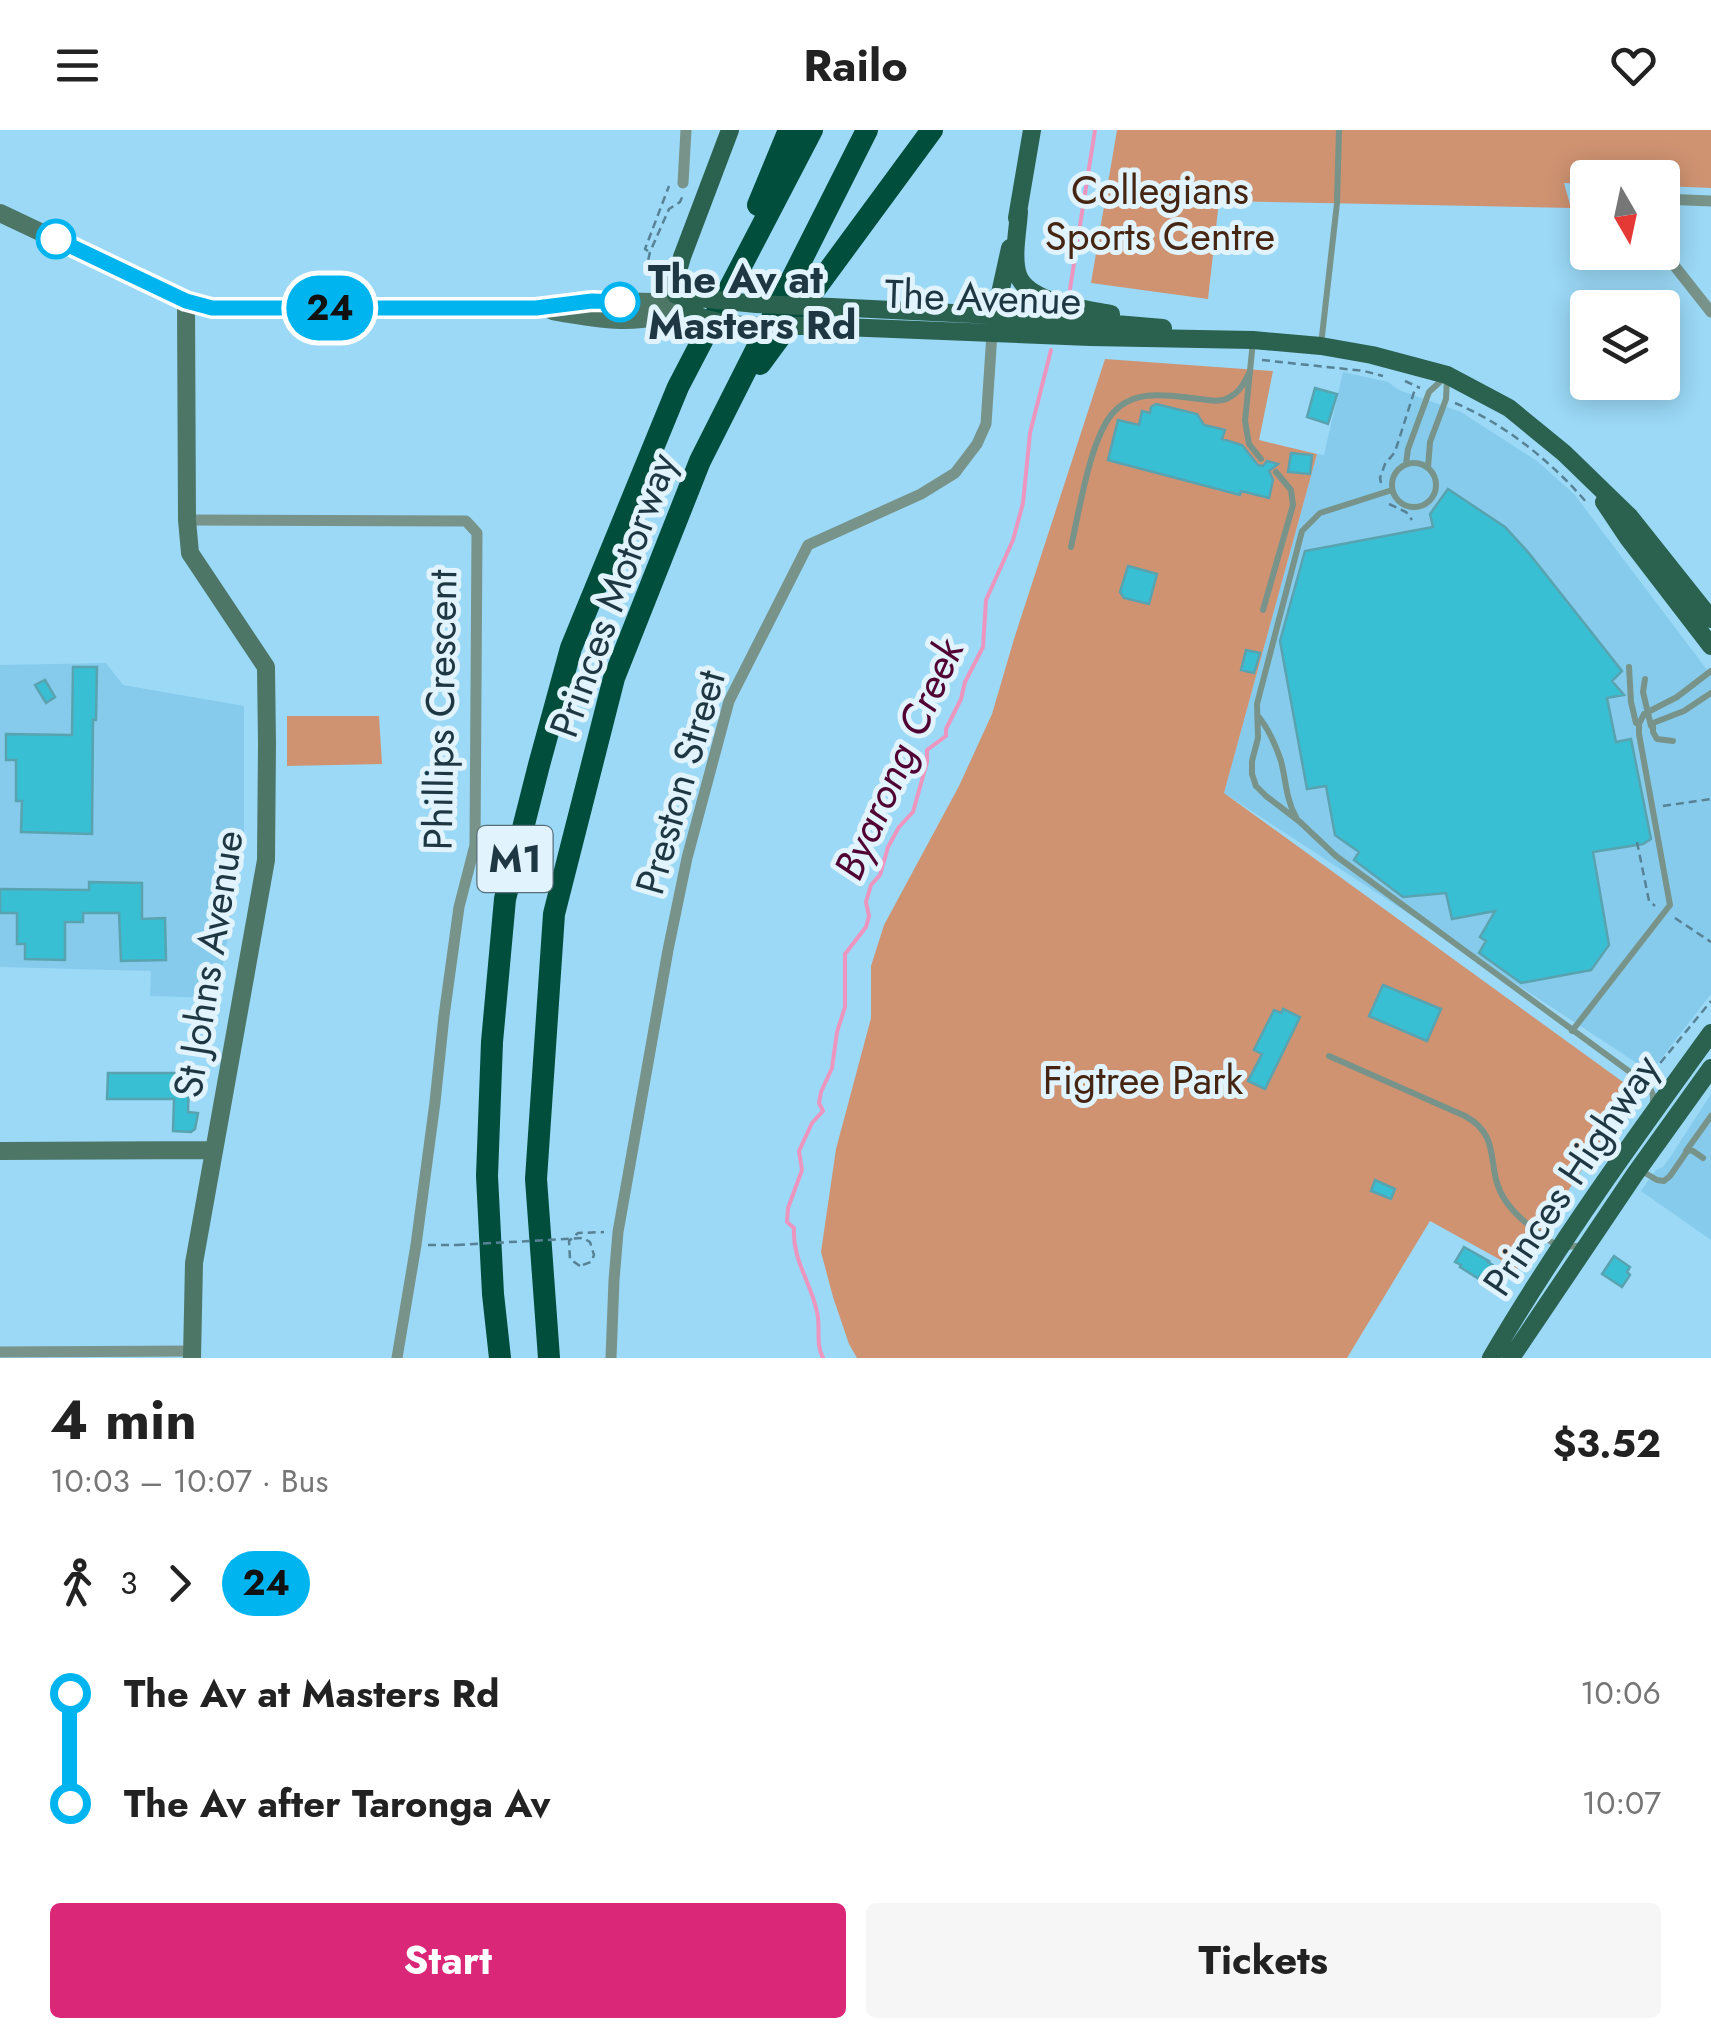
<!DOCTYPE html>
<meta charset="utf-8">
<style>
:root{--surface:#fff;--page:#f6f6f6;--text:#222;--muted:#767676;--accent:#db2777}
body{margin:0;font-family:Jost,sans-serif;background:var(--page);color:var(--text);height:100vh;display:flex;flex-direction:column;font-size:38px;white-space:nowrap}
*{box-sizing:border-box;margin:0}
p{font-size:32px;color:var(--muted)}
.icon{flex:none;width:55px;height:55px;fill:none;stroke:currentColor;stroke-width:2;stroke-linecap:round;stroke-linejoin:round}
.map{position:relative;height:1228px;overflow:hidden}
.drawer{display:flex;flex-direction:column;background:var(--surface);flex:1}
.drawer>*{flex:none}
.badge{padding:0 20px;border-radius:32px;font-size:35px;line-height:65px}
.needle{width:65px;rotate:171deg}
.controls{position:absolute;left:1570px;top:30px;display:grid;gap:20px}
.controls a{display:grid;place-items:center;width:110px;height:110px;border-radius:10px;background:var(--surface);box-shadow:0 5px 25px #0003;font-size:50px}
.map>.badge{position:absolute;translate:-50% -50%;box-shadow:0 0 0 5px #fff}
.legs{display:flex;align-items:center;gap:15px;height:110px;padding:0 50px;font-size:32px}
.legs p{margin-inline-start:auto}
.summary{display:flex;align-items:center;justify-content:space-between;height:170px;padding:0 50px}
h1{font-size:55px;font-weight:700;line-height:75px}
.cta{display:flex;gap:20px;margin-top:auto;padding:20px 50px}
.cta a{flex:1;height:115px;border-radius:10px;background:var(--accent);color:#fff;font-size:40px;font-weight:700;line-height:115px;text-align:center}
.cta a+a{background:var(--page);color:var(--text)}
ul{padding:0 50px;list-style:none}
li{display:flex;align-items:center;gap:35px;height:110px;font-size:38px}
li i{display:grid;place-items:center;width:15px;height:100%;margin:0 12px;background:currentColor}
li i::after{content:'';width:25px;height:25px;margin:-12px;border:8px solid;border-radius:50%;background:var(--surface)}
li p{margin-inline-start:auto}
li:first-child i{background:linear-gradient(#0000 50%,currentColor 0)}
li:last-child i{background:linear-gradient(currentColor 50%,#0000 0)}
header{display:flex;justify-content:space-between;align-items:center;height:130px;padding:0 50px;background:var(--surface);font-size:45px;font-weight:700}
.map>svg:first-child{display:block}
</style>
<header><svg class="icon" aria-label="menu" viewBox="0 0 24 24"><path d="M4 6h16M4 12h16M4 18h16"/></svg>Railo<svg class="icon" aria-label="heart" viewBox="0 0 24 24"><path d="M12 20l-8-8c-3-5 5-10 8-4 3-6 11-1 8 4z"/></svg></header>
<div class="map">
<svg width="1711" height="1228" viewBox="0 0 1711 1228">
<rect width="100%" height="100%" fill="#9bd9f7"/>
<path fill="#86cbec" d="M1343 242 1388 252 1399 260 1461 282 1537 331 1574 364 1711 545V864L1657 934 1646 939 1224 663 1317 324 1324 325Z
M106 533 123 555 244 576V715L217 868 150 866 151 841 0 837V535Z
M1711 964V1110L1641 1061 1656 1040 1663 1037 1671 1026Z"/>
<path fill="#cf9372" d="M1117 0H1711V58L1663 56 1662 48H1588L1587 54 1564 53 1571 78 1219 71 1208 169 1091 153Z
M1105 229 1273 241 1259 310 1317 324 1224 663 1634 960 1517 1139 1430 1091 1347 1228H857L849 1214 833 1167 821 1122 836 1019 871 888V836L884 795 959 656 992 584 1014 509Z
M287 586H379L382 634 287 636Z"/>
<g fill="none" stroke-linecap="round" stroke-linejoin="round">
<path stroke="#ec96bf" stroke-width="4" d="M1070 159 1095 0
M823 1228C815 1213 821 1198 817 1182 811 1152 792 1130 794 1098L787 1092 788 1078 802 1040 799 1021 812 993 823 981 819 973 821 962 832 938 837 902 845 877V824L866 797 869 786 866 772 871 755 880 745 888 717 899 697 913 682 927 632V620L946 606V599L961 569 965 552 983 517 986 470 1013 410 1023 373 1030 303 1051 220"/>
</g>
<path fill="#39bfd3" stroke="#59a3b0" stroke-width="2.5" d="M1315 258 1337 264 1328 294 1307 287Z
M1156 274 1197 284 1204 295 1225 300 1222 309 1242 315 1258 335 1263 336 1267 331 1278 334 1269 341 1273 350 1269 368 1241 361 1240 365 1108 330 1118 290 1139 295 1142 281 1150 283 1151 277Z
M1291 323 1312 325 1310 344 1288 342Z
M1448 359 1505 397 1528 422 1622 541 1612 551 1624 565 1607 568 1616 612 1631 609 1651 709 1643 714 1593 722 1609 815 1591 840 1521 853 1479 823 1486 811 1480 807 1495 781 1452 789 1446 763 1403 767 1354 730 1359 722 1335 705 1326 656 1307 659 1280 511 1305 421 1433 397 1430 384Z
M1128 436 1157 444 1149 474 1124 468 1120 462Z
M1246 520 1260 523 1254 543 1241 540Z
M73 537H97L96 590H93L92 704 21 702 22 671H16V630H6V604L72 605Z
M45 550 55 567 46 573 35 555Z
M89 752 142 753V789L165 788 166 830 121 831 119 783H83V792H65V830L25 829V814H17V783H0V759L89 760Z
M1383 855 1441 879 1427 911 1369 886Z
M1283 879 1300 887 1265 959 1248 951 1262 924 1254 920 1274 880 1281 883Z
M108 943H189L188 982 198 983 195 999 191 1002 173 1001 174 969H107Z
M1375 1050 1395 1059 1391 1069 1371 1061Z
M1464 1117 1489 1131 1488 1132 1494 1136 1486 1150 1480 1146 1479 1149 1460 1137 1461 1135 1455 1132Z
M1614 1126 1630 1137 1627 1142 1630 1145 1622 1157 1602 1144Z"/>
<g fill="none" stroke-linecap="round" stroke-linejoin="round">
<path stroke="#578195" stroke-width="2.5" stroke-dasharray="8 5" stroke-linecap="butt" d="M648 121 645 119 669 56
M657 154 648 131 650 122 669 79 680 72 683 65
M1262 230 1364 241 1383 246
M1405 251 1420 258
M1455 273C1505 294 1552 332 1587 373
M1381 353 1380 348 1385 334 1395 322 1415 259
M1389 374 1406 382 1412 390
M1663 676 1711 669
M1637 712 1649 771 1655 776
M1675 788 1711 812
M1652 943 1711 871
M1636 960 1637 977
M428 1115H457
M580 1136 570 1129 569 1111 578 1103 604 1102"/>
<path stroke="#789389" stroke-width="6" d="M1253 211 1245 291 1249 314 1261 329
M1321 215 1337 73 1339 0
M1392 355a22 22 0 1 1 44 0a22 22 0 1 1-44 0Z
M1406 334 1408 319 1429 262 1443 249
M1428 338 1430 312 1446 269 1447 247
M1392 360 1320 383 1302 401 1257 574 1258 608 1252 631V644L1256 656 1266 666 1300 692 1336 726 1649 956 1653 965V974
M1071 417C1079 382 1090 310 1112 284 1135 257 1170 266 1200 269 1210 270 1221 273 1230 267 1240 262 1244 253 1249 243
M1263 480 1293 375 1291 360 1276 342
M1629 537 1631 572 1636 593
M1645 549 1643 562 1651 596
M1259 587C1269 600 1276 616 1281 631 1286 650 1286 670 1296 687
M1673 611 1657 609 1653 602V593L1684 581 1711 563
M1572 901 1670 775 1639 604V594L1644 584 1677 567 1711 541
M1329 926 1465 986C1504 1007 1484 1039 1505 1070 1519 1091 1541 1104 1560 1118L1584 1115
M1686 1021 1711 986
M1640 1040 1657 1050 1664 1051 1670 1046 1688 1020 1693 1021 1703 1028"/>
<path stroke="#789389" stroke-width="11" d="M683 53 686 0
M1662 69 1711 71
M1662 120 1711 182
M187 390 466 391 477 403 475 715 459 777 444 886 435 972 416 1115 397 1228
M0 1222 192 1221
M611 1228 614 1150 618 1102 668 820 687 728 729 571 808 415 921 364 955 343 977 314 986 294 992 203"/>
<path stroke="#4d7667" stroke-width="18" d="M0 83 186 171 212 178H536L592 171 656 172 676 165
M186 171 187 390 190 423 266 537 267 614 266 730 194 1133 192 1228
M552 181C596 189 643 198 685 177
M0 1021 213 1020"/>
<path stroke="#2b614f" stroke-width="18" d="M1019 81C1018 101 1012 126 1018 145 1028 173 1086 179 1111 184
M1017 88 1032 0
M676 165V148L682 127 730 0
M831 177 1033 187 1163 198
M993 195 1010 118
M818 196 1090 207 1253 210 1321 216 1372 225 1447 245 1509 278 1564 323 1630 387 1711 489
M1604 372 1628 408 1711 516
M1491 1228C1557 1115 1634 1009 1711 903
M1511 1228 1635 1044 1711 938"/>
<path stroke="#004e3b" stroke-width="22" d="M758 75 789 0
M760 234 932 0
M500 1228 493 1164 487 1046 492 912 505 769 539 635 571 518 678 257 812 0
M549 1228 536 1049 554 784 614 548 700 331 867 0"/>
<path stroke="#578195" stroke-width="2.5" stroke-dasharray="8 5" stroke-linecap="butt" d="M683 203H696
M457 1115 583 1108 590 1112 594 1125 591 1132 580 1136"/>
<path stroke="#2b614f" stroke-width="18" d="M688 167 756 174 831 177
M685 177C712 202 781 195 818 196"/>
</g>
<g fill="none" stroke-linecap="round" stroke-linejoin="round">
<defs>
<path id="line-1" d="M56 109 186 171 212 178H536L592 171 620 172"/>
</defs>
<use href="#line-1" stroke="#fff" stroke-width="22"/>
<use href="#line-1" stroke="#00b5ef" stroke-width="15"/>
</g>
<g fill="#fff" stroke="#00b5ef" stroke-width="5">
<circle cx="56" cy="109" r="18"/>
<circle cx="620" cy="172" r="18"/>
</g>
<g text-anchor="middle" stroke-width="10" stroke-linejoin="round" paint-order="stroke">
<rect fill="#e1f3fc" stroke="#586f7a" stroke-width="2.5" x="477.5" y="696" width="75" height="66" rx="8"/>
<g font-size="38" font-weight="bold" fill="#1e3743">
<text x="515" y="742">M1</text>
</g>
<g font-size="40" fill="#462612" stroke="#e1f3fc">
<text x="1160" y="74">Collegians<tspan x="1160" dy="46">Sports Centre</tspan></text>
<text x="1143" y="964">Figtree Park</text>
</g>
<g font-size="40" font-weight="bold" fill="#1e3743" stroke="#e1f3fc" text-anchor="start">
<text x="648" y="163">The Av at<tspan x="648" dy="46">Masters Rd</tspan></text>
</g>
<g font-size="40" fill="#1e3743" stroke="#e1f3fc">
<text transform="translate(983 167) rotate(2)" y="14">The Avenue</text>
<text transform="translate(613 465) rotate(-70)" y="14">Princes Motorway</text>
<text transform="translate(440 580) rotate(-89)" y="14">Phillips Crescent</text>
<text transform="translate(680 652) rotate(-74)" y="14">Preston Street</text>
<text transform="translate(208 834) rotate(-81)" y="14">St Johns Avenue</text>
<text transform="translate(1571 1045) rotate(-56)" y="14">Princes Highway</text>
</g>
<g font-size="42" font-style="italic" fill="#510433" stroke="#e1f3fc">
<text transform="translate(898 629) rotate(-66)" y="15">Byarong Creek</text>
</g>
</g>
</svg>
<div class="controls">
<a><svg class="needle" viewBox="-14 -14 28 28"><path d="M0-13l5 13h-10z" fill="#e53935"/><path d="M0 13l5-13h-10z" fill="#767676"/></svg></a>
<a><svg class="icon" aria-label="layers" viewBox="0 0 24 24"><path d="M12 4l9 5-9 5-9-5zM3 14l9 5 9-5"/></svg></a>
</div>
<b class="badge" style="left:330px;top:178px;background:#00b5ef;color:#111">24</b>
</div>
<section class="drawer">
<div class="summary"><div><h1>4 min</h1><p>10:03 – 10:07 · Bus</p></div><b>$3.52</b></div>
<div class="legs"><svg class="icon" aria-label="walk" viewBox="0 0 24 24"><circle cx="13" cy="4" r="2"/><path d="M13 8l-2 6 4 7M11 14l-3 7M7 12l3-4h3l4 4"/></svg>3<svg class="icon" aria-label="forward" viewBox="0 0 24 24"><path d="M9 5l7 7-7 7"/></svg><b class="badge" style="background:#00b5ef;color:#111">24</b></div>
<ul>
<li><i style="color:#00b5ef"></i><b>The Av at Masters Rd</b><p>10:06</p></li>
<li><i style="color:#00b5ef"></i><b>The Av after Taronga Av</b><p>10:07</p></li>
</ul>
<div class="cta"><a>Start</a><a>Tickets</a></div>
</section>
